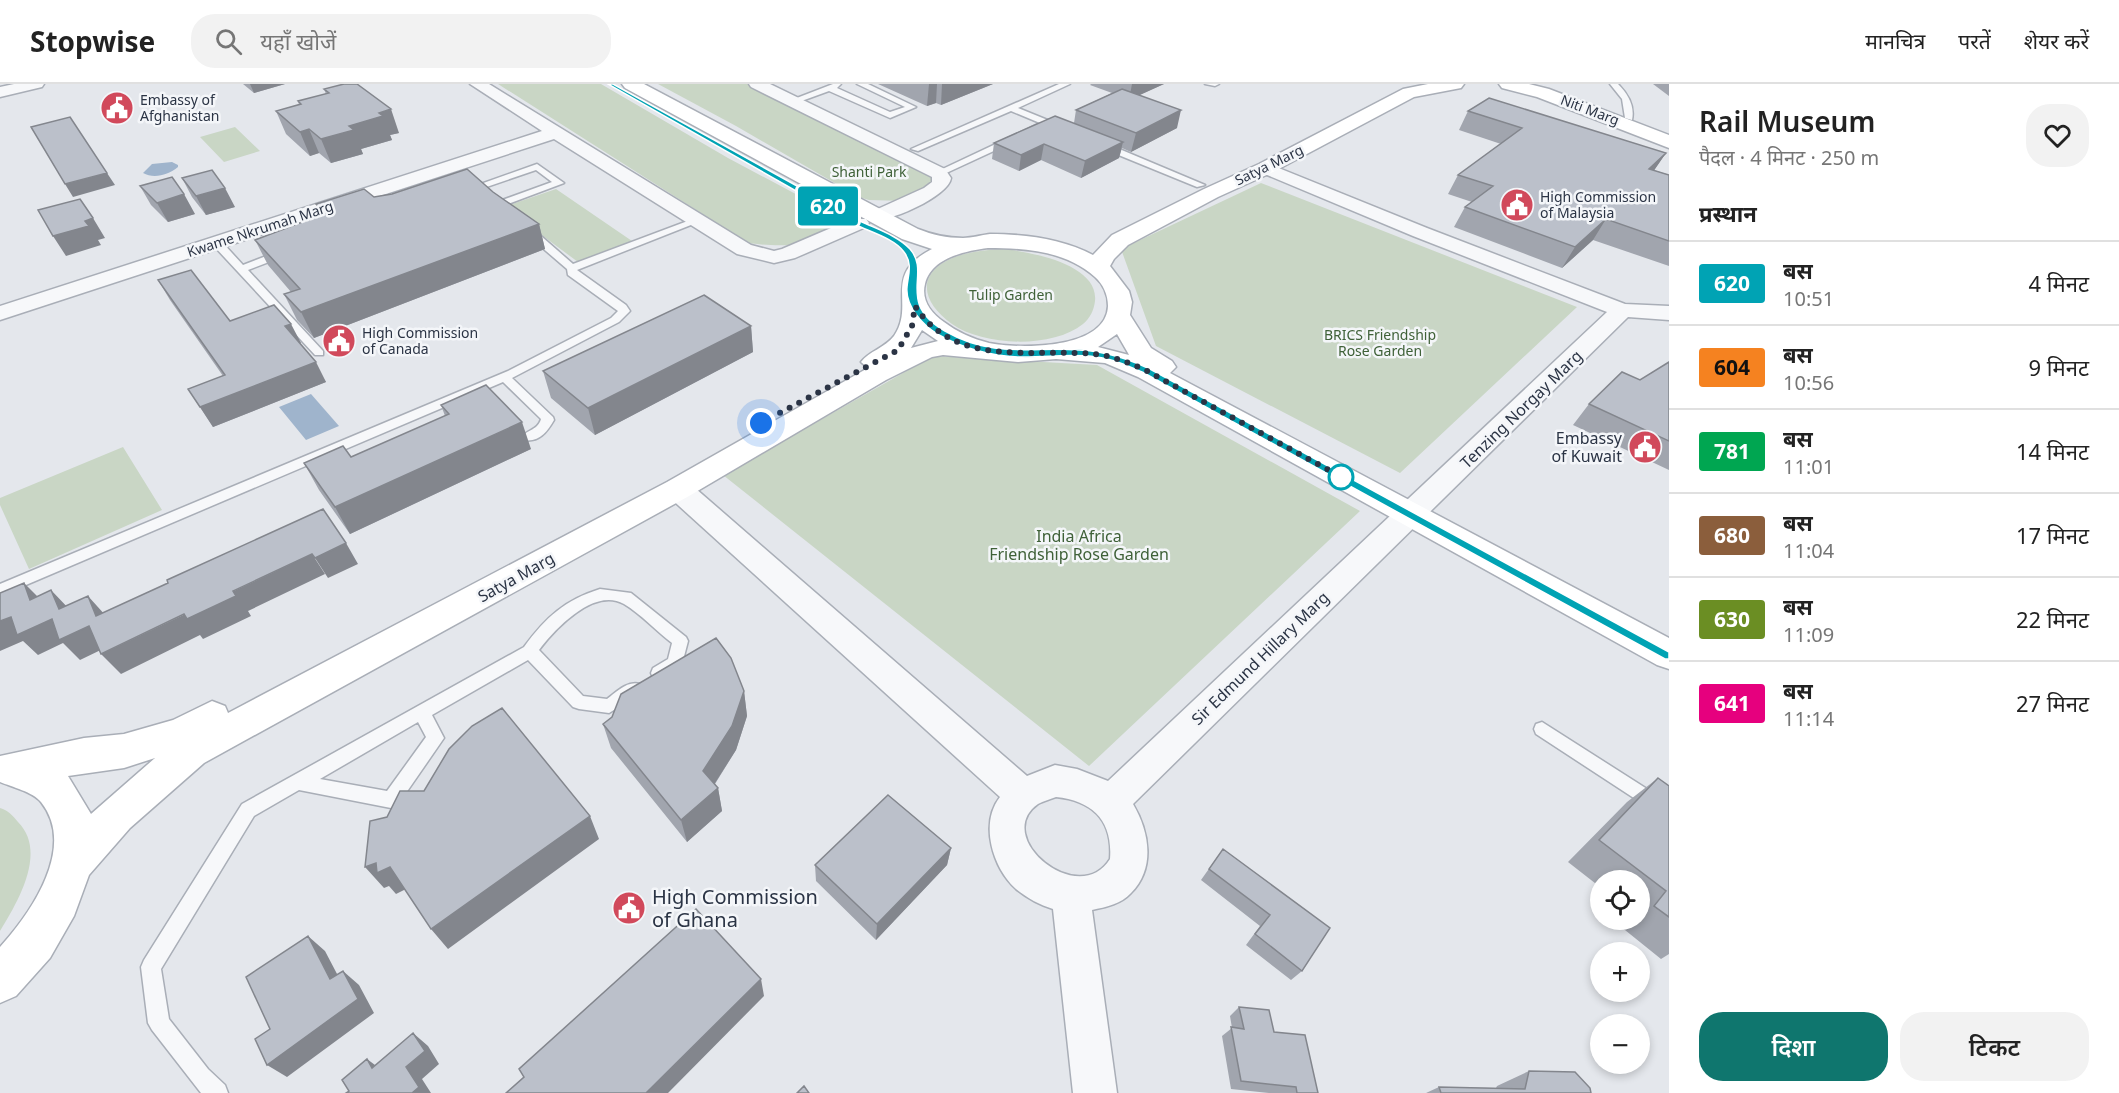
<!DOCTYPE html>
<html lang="hi">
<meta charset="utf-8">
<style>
:root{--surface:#fff;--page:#f2f2f2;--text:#222;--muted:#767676;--line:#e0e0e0;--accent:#0f766e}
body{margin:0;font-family:"Noto Sans","Noto Sans Devanagari",sans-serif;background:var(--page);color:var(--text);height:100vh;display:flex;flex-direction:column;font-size:22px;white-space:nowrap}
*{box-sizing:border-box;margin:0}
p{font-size:20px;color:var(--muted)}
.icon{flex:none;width:33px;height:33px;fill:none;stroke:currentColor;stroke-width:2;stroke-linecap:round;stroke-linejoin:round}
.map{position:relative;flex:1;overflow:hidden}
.panel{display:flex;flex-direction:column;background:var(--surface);width:450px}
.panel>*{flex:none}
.badge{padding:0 12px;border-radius:4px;font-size:21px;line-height:39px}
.fabs{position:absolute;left:1590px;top:786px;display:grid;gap:12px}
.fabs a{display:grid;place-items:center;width:60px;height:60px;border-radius:50%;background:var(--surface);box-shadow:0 3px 9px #0003;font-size:30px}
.you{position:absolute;width:30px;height:30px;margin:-15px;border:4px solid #fff;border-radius:50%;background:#1a73e8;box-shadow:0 0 0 9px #1a73e833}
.map>.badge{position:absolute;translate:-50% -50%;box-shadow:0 0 0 3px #fff}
h2{padding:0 30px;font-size:22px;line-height:54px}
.round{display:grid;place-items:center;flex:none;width:63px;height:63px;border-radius:24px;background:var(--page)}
.headline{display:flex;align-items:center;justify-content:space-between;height:102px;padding:0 30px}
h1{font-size:28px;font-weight:600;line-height:45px}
.cta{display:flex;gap:12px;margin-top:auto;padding:12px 30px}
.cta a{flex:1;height:69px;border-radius:24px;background:var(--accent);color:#fff;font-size:24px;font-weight:600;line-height:69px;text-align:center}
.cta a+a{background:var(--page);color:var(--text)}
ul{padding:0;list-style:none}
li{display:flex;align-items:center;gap:18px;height:84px;padding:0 30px;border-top:2px solid var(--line)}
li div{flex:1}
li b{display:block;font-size:22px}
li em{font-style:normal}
li .badge{min-width:66px;font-weight:700;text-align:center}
header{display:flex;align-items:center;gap:36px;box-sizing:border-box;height:84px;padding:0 30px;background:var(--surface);border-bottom:2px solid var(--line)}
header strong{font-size:28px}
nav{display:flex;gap:33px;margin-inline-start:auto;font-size:21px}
.search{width:420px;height:54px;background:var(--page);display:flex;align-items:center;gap:15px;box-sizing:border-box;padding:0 21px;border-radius:24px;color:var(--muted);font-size:22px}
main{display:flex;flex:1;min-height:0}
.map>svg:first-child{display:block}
</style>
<header>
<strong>Stopwise</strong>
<div class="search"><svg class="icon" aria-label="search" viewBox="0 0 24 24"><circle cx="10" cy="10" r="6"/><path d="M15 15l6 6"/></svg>यहाँ खोजें</div>
<nav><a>मानचित्र</a><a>परतें</a><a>शेयर करें</a></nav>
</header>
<main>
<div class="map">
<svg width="1669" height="1009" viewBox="0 0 1669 1009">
<rect width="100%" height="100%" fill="#e4e7ec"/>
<path fill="#c9d6c5" d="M498 0H601L728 74 835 131C840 168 769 162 748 159Z
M658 0H747L934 90V98L904 117 869 116 859 113 736 42Z
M235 43 260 67 224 78 200 53Z
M1261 99 1577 223 1400 389 1156 262 1121 165Z
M556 105 632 157 578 178 504 123Z
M1004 165C1030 168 1099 180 1095 217 1094 226 1090 234 1083 240 1052 265 983 262 952 240 922 219 914 189 955 173 971 167 987 166 1004 165Z
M933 272 1097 281 1360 427 1089 682 723 391Z
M123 363 162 426 29 485 0 421V414Z
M0 724C8 726 13 732 18 738 48 768 17 819 0 847Z"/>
<path fill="#9fb4cc" d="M172 78 178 81V83C168 91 154 95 143 89L152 80Z
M311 310 339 342 306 356 279 323Z"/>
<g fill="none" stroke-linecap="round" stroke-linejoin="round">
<defs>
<path id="lane" d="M833 0H841L837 4 890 28 905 23 857 0H868L916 23 890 34 829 7 796 19 789 17Z
M1059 0H1070L1018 24 1050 37V41L942 91 934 89 1040 39 1011 27 918 67 911 65Z
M1205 0H1219L1215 2Z
M1610 0H1618C1628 10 1635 22 1632 36L1625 34 1622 15Z
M1099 59H1105L1205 101 1197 103 1099 63Z
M537 80 564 99 503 122 507 127 505 129H499L492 121 494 119 552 98 536 86 469 109 461 107Z
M693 135 701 137 577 186 626 221 630 227 619 238 512 294 553 333 554 336C547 348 539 359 523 356L522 353C528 345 538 346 541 335L503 298 0 512V500L508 287 611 234 618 227 568 191 567 185 525 149V145H533L573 180Z
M213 157H221L243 181 279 167H287V171L248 186 323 267V271H315L213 161Z
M600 505 631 509 686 553 688 557 681 584C672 589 664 597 653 594L651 589 653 584 668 575 672 559C656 547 641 530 624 520 594 503 555 545 539 566L583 612 607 615C616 608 628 596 640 600L642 605 640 610 609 629 579 625 573 623 528 576 432 631 444 654 397 722 391 724 299 706 254 732 161 885 169 935 208 985 225 1001 228 1009H201L152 946 148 939 141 883 144 876 242 720 524 563C546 533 565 516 600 505ZM418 638 426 653 387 707 320 695Z
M1542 638 1669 719V737L1536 650 1534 645 1536 640Z"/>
<path id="street" d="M14 0H44L42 3 0 13V3Z
M470 0H489L751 161 774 167 782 165 852 135H866L869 139 866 143 795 174 774 179 737 170 554 55 0 236V222L542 47Z
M749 0H770L945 85 951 94C949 112 887 140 871 136L868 132 871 128 924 104 932 98V93L751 3Z
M1266 79 1427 144 1625 220 1669 222V236L1628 233 1133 720C1149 747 1156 784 1131 809 1121 820 1106 823 1092 826L1117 1009H1073L1053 825C1040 821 1027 814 1016 805 993 784 979 740 1000 713L668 412 664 405 668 398 678 396 688 398 1027 692 1055 681 1077 685 1108 697 1607 228 1413 152 1260 88 1257 84 1260 80ZM1056 713C1093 717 1113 737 1110 775 1079 825 991 753 1038 720 1043 717 1051 715 1056 713Z"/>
<path id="secondary" d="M622 0H644L918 145C933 151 946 154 963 154 972 154 981 151 990 150 1024 150 1063 155 1093 171L1112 151 1204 105 1259 80 1403 5 1428 0H1464L1461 4 1414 13 1273 88 1218 113 1128 161 1114 175 1110 182 1129 207 1132 218 1130 231 1151 264 1172 277 1176 283 1170 289 1669 554V585L1657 581 1138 293 1105 279 1056 275 1018 278 943 271 932 273 886 296 689 412 204 679 130 744 89 791 74 832 50 874 16 912 0 919V863C31 829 77 763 41 718 33 708 12 703 0 698V672L84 654 124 650 173 636 212 617 225 622 228 629 667 398 868 284 861 278C869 267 885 264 894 252 916 220 881 191 932 165L902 155 625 4ZM988 164C1026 164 1066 167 1095 193 1103 200 1108 211 1108 222 1106 266 1019 265 989 259 973 255 957 248 944 238 931 229 921 216 925 200 931 174 965 167 988 164ZM922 246 938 257 911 264ZM1117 250 1128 269 1129 271 1098 263ZM155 674 91 730 68 692 124 684Z
M1499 0H1529L1549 5 1669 51V64L1537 13 1502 4Z"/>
</defs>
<use href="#lane" stroke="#a9aeb7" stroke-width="3"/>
<use href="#street" stroke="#a9aeb7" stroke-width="3"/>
<use href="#secondary" stroke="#a9aeb7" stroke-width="3"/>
<use href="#lane" fill="#f7f8fa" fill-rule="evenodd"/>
<use href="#street" fill="#f7f8fa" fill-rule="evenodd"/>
<use href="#secondary" fill="#fff" fill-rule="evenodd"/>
</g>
<path fill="#a1a5ae" d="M243 0H285L254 9Z
M878 0H993L941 21 936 19 927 22Z
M1091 0H1164L1139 11 1177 44 1131 68 1122 64 1119 74 1081 94 1041 76 1019 87 992 75 994 59 1074 39 1076 26 1112 9 1090 1Z
M1653 0H1669V12Z
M324 5 399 49 390 51 392 56 361 65 363 70 331 79 319 69 310 72 286 50 276 27 299 21 298 17 326 10Z
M1468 27 1666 69 1654 86 1669 91V182L1593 156 1562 184 1454 143 1465 123 1472 118 1448 110 1458 91 1501 60 1459 46Z
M182 94 235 123 206 131 192 113Z
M140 102 195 130 168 138 151 121Z
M493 108 539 140 545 165 314 254 297 236 284 210 291 208 268 181 255 156 321 131 316 120 374 113Z
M158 196 230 237 301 259 300 260 326 298 213 343 188 305 223 292 170 216Z
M751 242 753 268 595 351 551 314 543 287Z
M1669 278V386L1573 341 1589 320 1640 296Z
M441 321 531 365 350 450 319 406 304 379 351 373 445 332Z
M744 607 747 632 736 666 715 700 718 704 722 727 687 758 611 664 603 640Z
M1658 694 1669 702V870L1661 875 1620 842 1626 836H1640V796H1600V803L1568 778 1627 718Z
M951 764 947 781 876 856 816 797 815 781Z
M1223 765 1330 844 1302 887 1291 896 1246 861 1260 842 1201 796Z
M1239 923 1274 948 1318 1009H1269L1231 1005 1222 952 1232 944 1230 932Z
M1529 987 1591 1009H1426L1439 1003 1496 1004 1497 1002Z"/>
<path fill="#83868d" d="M250 0H285L254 9Z
M929 0H937L936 19 927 22Z
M942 0H993L941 21Z
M1132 0H1164L1129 16Z
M391 25 399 49 390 51 392 56 361 65 363 70 331 79 321 55 379 29Z
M1181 26 1177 44 1131 68 1136 49Z
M309 45 319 69 310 72 300 48Z
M1123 58 1119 74 1081 94 1085 77Z
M1044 60 1041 76 1019 87 1021 71Z
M1666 69 1653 88 1649 85Z
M107 89 115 101 73 113 65 100Z
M225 104 235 123 206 131 196 112Z
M184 110 195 130 168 138 157 119Z
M93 134 105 154 98 156 101 161 66 172 53 152 85 137Z
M1606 135 1593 156 1562 184 1575 163Z
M539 140 545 165 314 254 301 228Z
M291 240 301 259 295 261 285 242Z
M751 242 753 268 595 351 588 324Z
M316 278 326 298 213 343 200 323Z
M522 338 531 365 350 450 335 423Z
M346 459 358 480 328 494 315 474Z
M312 470 325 490 248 527 251 532 203 555 200 551 121 590 101 570Z
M24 499 44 519 52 535 89 542 109 562 80 576 63 559 38 571 23 557 0 567V537L11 533 30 516Z
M51 506 71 527 59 525Z
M88 512 106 532H96Z
M744 607 747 632 736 666 708 710 703 687Z
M718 704 722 727 687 758 681 736Z
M590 732 599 755 448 865 431 845Z
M951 764 947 781 876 856 877 840Z
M376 779 390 783 408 804 396 810 389 802 384 804 365 783Z
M308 852 325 867 347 909 330 895Z
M343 887 359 901 374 929 287 993 267 981Z
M761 895 764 912 668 1009H646Z
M413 949 428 962 439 980 422 995 431 1009H412L406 983Z
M367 975 383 987 372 984Z"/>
<path fill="#bbc0ca" stroke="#83868d" stroke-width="1.5" d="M344 0H357L391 25 379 29 383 32 349 42 354 46 321 55 309 45 300 48 276 27 301 20 298 17 329 9 324 5Z
M1122 5 1181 26 1136 49 1076 26Z
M1489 14 1666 69 1649 85 1669 91V157L1606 135 1575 163 1465 123 1493 102 1458 91 1522 44 1468 27Z
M1055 32 1123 58 1085 77 1044 60 1021 71 994 59Z
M70 33 107 89 65 100 31 43Z
M467 85 493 108 539 140 301 228 284 210 300 205 255 156 326 129 316 120 364 105 374 113 392 110Z
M212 86 225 104 196 112 182 94Z
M172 93 184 110 157 119 140 102Z
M80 115 93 134 85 137 89 142 53 152 38 126Z
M191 186 230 237 274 221 291 240 285 242 316 278 200 323 188 305 225 291 158 196Z
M704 211 751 242 588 324 543 287Z
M1669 278V357L1589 320 1622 288 1640 296Z
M486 301 522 338 335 423 304 379 343 362 351 373 449 330 441 321Z
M323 425 346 459 315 474 312 470 233 507 236 512 187 535 184 530 101 570 89 542 59 556 52 535 17 551 11 533 0 537V509L24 499 30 516 51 506 59 525 88 512 96 532 168 499 167 496Z
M716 554 731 574 744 607 732 642 703 687 718 704 681 736 603 640 612 633 621 610Z
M502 624 590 732 431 845 390 783 377 789 376 779 365 783 370 737 387 733 400 707H424L449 665 472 642Z
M1658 694 1669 702V833L1654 822 1666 807 1599 756Z
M888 711 951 764 877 840 815 781Z
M1223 765 1330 844 1302 887 1255 850 1270 831 1209 785Z
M696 825 761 895 646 1009H506L524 993 519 985Z
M308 852 330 895 343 887 358 915 267 981 255 955 270 945 246 893Z
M1239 923 1269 926 1274 948 1305 951 1318 1009H1297L1296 1003 1241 997 1231 943 1244 945Z
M413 949 425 967 406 983 419 1003 412 1009H346L349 1007 342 996 367 975 372 984Z
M1529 987 1575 988 1590 1004 1591 1009H1441L1439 1003 1525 1005Z
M804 1002 809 1009H797Z"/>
<path fill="#00a3b4" stroke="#fff" stroke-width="1.5" d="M608 0H613L862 138C877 145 898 152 910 165 932 190 895 218 945 247 1001 279 1042 258 1098 268 1116 271 1133 277 1150 285L1669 568V575H1665L1144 289C1128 282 1113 275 1096 273 1070 269 1044 274 1018 273 991 272 962 264 939 251 923 242 905 222 907 203 908 191 913 180 904 168 895 155 871 148 856 141Z"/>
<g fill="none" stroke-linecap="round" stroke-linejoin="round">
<path stroke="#2b3445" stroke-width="6" stroke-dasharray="0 10.8" d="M761 339 898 266 912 242 915 222C956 285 1033 264 1094 270 1113 272 1130 279 1147 287L1349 397 1341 393"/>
</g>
<defs>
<symbol id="civic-disc" viewBox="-11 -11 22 22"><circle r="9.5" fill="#d1495b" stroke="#f4f6f9"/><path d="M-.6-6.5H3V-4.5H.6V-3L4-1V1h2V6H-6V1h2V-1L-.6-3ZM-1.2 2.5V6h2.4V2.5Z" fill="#fff"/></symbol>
</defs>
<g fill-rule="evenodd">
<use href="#civic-disc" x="98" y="5" width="38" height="38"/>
<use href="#civic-disc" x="1498" y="102" width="38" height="38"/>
<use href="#civic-disc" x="320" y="238" width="38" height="38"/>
<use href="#civic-disc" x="1626" y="344" width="38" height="38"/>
<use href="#civic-disc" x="610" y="805" width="38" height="38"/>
</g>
<circle fill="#fff" stroke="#00a3b4" stroke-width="3" cx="1341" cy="393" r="12"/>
<g text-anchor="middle" stroke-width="5" stroke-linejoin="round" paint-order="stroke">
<g font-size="14" fill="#2b3445" stroke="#f4f6f9" text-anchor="start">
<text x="140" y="21">Embassy of<tspan x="140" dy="16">Afghanistan</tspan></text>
<text x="1540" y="118">High Commission<tspan x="1540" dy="16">of Malaysia</tspan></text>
<text x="362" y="254">High Commission<tspan x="362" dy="16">of Canada</tspan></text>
</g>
<g font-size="14" fill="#2b3445" stroke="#f4f6f9">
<text transform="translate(1590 26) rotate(21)" y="5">Niti Marg</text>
<text transform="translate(1269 81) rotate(-26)" y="5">Satya Marg</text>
<text transform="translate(260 145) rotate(-18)" y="5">Kwame Nkrumah Marg</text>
</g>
<g font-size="14" fill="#3f6138" stroke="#f4f6f9">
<text x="869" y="93">Shanti Park</text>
<text x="1011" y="216">Tulip Garden</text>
<text x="1380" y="256">BRICS Friendship<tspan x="1380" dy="16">Rose Garden</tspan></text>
</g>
<g font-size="16" fill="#2b3445" stroke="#f4f6f9">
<text transform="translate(1521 325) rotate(-44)" y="6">Tenzing Norgay Marg</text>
<text transform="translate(516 493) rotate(-29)" y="6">Satya Marg</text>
<text transform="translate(1260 574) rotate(-44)" y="6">Sir Edmund Hillary Marg</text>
</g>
<g font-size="16" fill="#2b3445" stroke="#f4f6f9" text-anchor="end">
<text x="1622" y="360">Embassy<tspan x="1622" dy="18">of Kuwait</tspan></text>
</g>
<g font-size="16" fill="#3f6138" stroke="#f4f6f9">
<text x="1079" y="458">India Africa<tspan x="1079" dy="18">Friendship Rose Garden</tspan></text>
</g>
<g font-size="20" fill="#2b3445" stroke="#f4f6f9" text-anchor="start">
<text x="652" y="820">High Commission<tspan x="652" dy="23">of Ghana</tspan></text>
</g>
</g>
</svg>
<div class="fabs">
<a><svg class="icon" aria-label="locate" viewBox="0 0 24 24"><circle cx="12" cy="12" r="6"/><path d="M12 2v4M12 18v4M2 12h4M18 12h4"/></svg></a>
<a>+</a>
<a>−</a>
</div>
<div class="you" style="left:761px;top:339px"></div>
<b class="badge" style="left:828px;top:122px;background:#00a3b4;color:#fff">620</b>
</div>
<section class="panel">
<div class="headline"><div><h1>Rail Museum</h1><p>पैदल · 4 मिनट · 250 m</p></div><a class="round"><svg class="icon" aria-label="heart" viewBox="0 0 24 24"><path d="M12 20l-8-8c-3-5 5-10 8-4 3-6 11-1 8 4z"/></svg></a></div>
<h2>प्रस्थान</h2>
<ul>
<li><span class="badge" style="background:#00a3b4;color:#fff">620</span><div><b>बस</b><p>10:51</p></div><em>4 मिनट</em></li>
<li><span class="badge" style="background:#f58220;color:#111">604</span><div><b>बस</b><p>10:56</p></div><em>9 मिनट</em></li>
<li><span class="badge" style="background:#00a651;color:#fff">781</span><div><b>बस</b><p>11:01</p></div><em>14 मिनट</em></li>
<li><span class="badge" style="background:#8b5e3c;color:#fff">680</span><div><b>बस</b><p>11:04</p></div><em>17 मिनट</em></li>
<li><span class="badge" style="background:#6b8e23;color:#fff">630</span><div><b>बस</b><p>11:09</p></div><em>22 मिनट</em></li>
<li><span class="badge" style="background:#e6007e;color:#fff">641</span><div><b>बस</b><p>11:14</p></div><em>27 मिनट</em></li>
</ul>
<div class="cta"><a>दिशा</a><a>टिकट</a></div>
</section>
</main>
